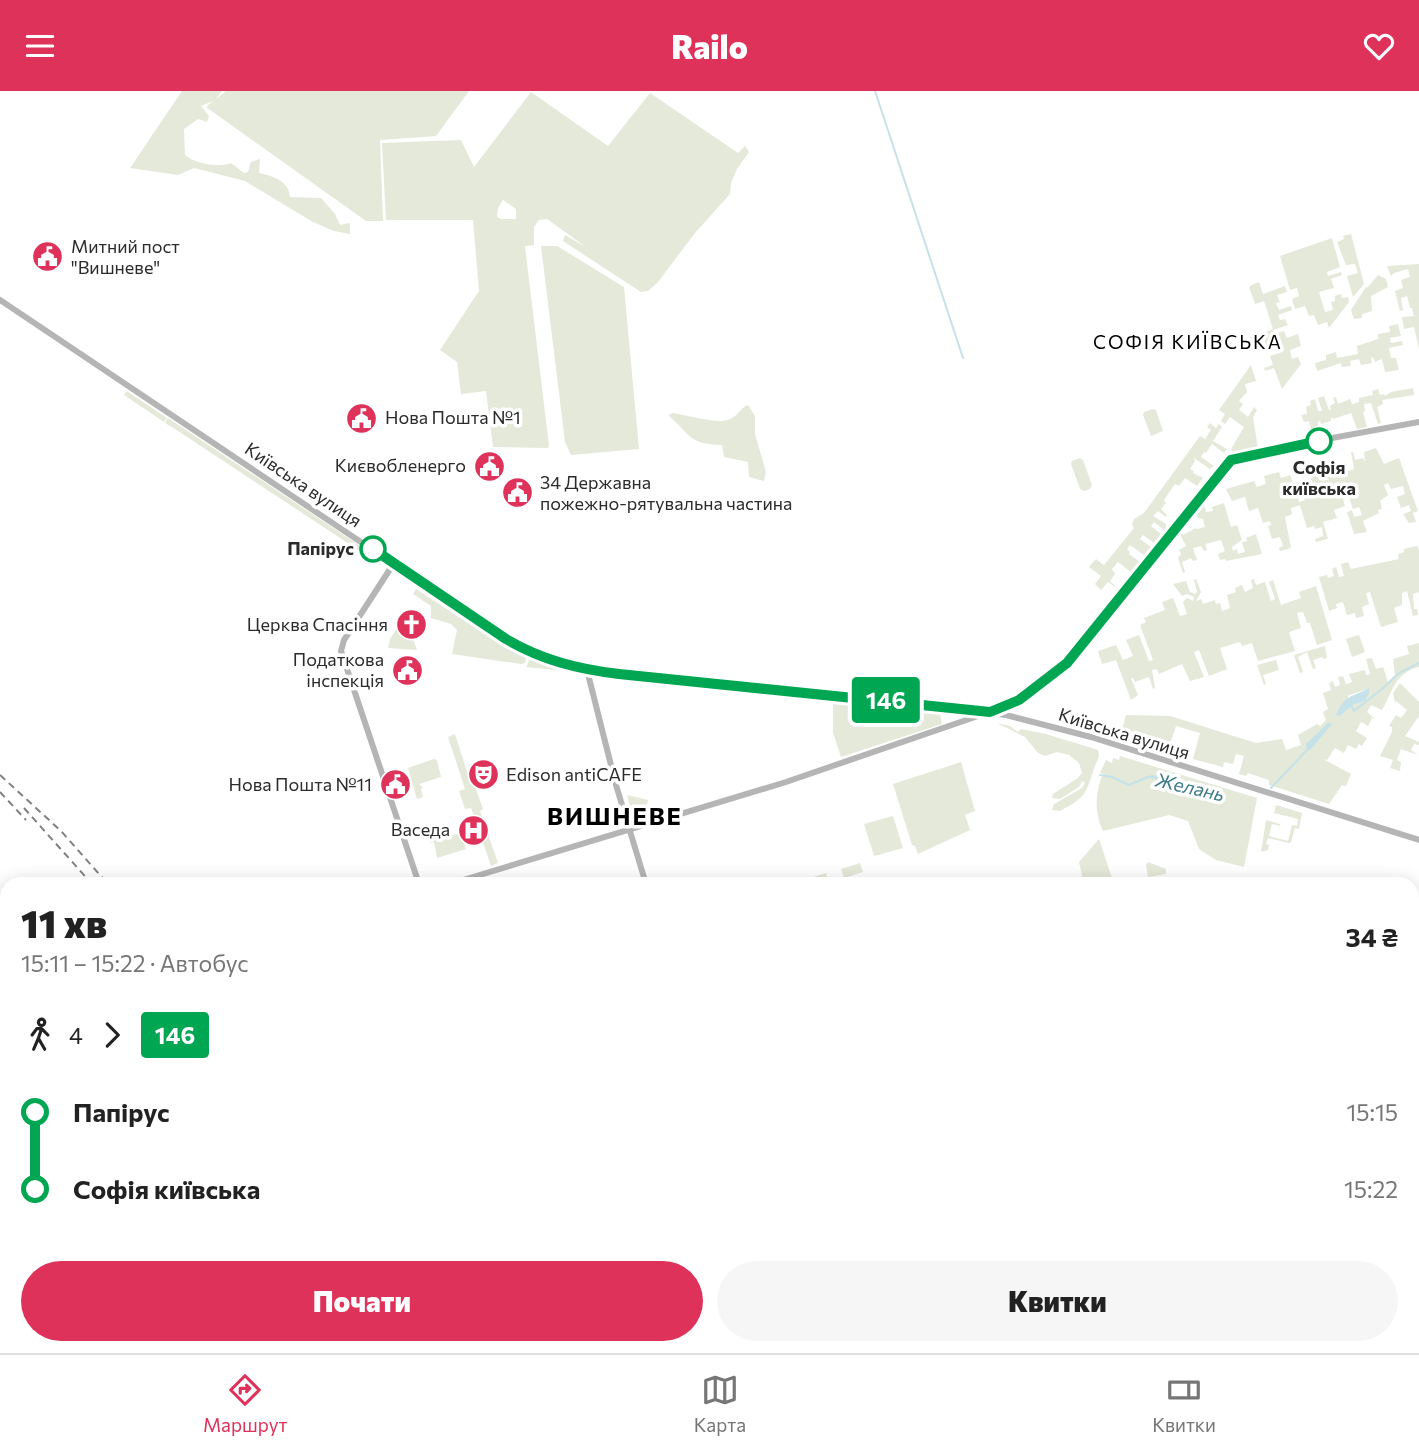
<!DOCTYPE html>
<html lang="uk">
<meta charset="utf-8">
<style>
:root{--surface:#fff;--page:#f6f6f6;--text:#222;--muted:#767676;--line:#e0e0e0;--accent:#de325b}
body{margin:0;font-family:Commissioner,sans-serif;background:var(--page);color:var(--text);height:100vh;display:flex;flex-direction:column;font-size:26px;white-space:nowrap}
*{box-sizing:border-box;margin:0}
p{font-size:23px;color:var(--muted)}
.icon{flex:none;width:38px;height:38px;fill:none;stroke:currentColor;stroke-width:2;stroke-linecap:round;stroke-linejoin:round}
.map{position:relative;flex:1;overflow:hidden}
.panel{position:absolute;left:0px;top:786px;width:1419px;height:478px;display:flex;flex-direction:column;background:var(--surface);border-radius:21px 21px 0 0;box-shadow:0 4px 18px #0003}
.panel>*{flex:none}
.badge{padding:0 14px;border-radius:5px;font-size:24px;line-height:46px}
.map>.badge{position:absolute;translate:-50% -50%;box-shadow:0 0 0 4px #fff}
.legs{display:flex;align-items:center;gap:10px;height:77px;padding:0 21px;font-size:23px}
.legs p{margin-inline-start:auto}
.head{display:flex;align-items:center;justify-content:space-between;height:119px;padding:0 21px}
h1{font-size:38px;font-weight:800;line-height:52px}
.button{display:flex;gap:14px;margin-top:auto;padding:14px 21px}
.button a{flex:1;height:80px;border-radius:42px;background:var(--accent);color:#fff;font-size:28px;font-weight:800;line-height:80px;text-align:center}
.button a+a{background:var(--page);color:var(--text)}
ul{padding:0 21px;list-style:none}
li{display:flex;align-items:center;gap:24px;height:77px;font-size:26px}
li i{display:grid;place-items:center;width:10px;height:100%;margin:0 9px;background:currentColor}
li i::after{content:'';width:18px;height:18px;margin:-9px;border:5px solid;border-radius:50%;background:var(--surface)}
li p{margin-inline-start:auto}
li:first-child i{background:linear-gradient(#0000 50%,currentColor 0)}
li:last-child i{background:linear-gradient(currentColor 50%,#0000 0)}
header{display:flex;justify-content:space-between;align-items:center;height:91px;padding:0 21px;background:var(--accent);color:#fff;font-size:32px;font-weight:800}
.menu{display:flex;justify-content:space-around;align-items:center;height:98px;border-top:2px solid var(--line);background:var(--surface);font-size:19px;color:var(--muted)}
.menu a{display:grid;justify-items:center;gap:4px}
.menu .selected{color:var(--accent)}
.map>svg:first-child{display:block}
</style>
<header><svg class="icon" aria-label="menu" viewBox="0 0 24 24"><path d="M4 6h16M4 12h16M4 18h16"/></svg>Railo<svg class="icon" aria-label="heart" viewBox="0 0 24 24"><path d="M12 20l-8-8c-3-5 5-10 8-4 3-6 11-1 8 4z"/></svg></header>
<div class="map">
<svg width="1419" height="1262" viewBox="0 0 1419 1262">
<rect width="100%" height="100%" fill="#fff"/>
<path fill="#e4e9d9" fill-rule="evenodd" d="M182 0H222L216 8 226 0H469L436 45 380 49 383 130H366L206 16 213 10 201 15 209 25 207 31 198 28 184 38 185 64C195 73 219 77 231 72L244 82 248 81 251 71 260 68 259 82C273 85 289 90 290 106L321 107 335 123 340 134 350 132V143L334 140 313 131 245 90 194 77 178 84 130 77Z
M531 1 608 55 650 2 738 62 745 55 749 61 737 78 731 92 730 103 695 142 658 191 648 200 641 201 563 150 565 144 586 156 547 128 539 129 534 136V154L525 155 549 355 548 357 493 356 486 300 461 303 457 271 440 259 479 200 473 129H386L382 52 461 49 474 76ZM503 109 516 118V128H501L497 126 498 117Z
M1351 143 1364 193 1353 206 1347 185 1358 182 1355 173 1346 174 1337 151 1344 148 1343 145Z
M1332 147 1340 176 1327 181 1328 185 1341 181 1342 184 1331 188 1334 197 1319 201 1325 221 1333 219 1331 211 1335 210V205L1341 203 1342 207 1348 206 1349 211 1329 237 1327 231 1318 234 1314 224 1309 225 1305 215 1295 218 1292 208 1299 205 1297 197 1290 199 1280 165Z
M541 155H557L624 196 639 358 571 364 565 351Z
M1419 173V258L1414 236 1404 238 1402 226 1414 225 1412 217H1410L1407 205 1401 207 1403 219 1400 220 1395 200 1403 197 1401 189 1410 186 1408 178 1394 182 1391 185 1387 175Z
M1282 183 1259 191 1263 203 1285 195 1287 201 1277 204 1280 211 1276 212 1279 219 1291 215 1292 219 1278 224 1280 229 1285 228 1288 234 1273 239 1275 243 1284 240 1287 247 1298 243 1301 255 1290 259 1292 268 1298 266 1301 273 1282 298 1274 277 1265 280 1264 277 1273 274 1270 265 1280 262 1276 251 1266 254 1263 244 1257 246 1252 252 1250 247 1273 238 1264 210 1255 213 1249 196 1253 193 1248 195Z
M1378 184 1386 188 1388 196 1371 205 1372 220 1362 223V227L1354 228 1351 219 1366 196 1367 197Z
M1398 233 1401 245 1390 247 1391 252 1402 250 1403 254 1389 257 1391 267H1396L1399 279 1385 281 1382 268 1375 271 1373 266 1371 267 1372 272 1361 274 1359 268 1350 270 1351 275 1342 276 1341 272 1317 280 1315 272 1326 269V264L1336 261 1337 267 1358 263 1357 255 1378 248V243L1390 241 1389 235Z
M1251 274 1256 290 1245 293 1247 301 1239 310 1243 313 1239 319 1248 326 1254 316 1257 319 1253 326 1258 358 1234 362 1231 358 1244 336 1230 326 1225 333 1221 330 1225 323 1219 319Z
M1413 297 1414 304 1382 309 1383 313 1377 316 1381 332 1378 333 1371 312 1364 313 1365 320 1363 321 1367 336 1357 338 1351 322 1333 328 1331 326V330L1321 333 1320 330 1318 331V335L1314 336 1315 342 1312 343 1309 330 1304 331 1301 324 1307 323 1306 316 1311 314 1310 310 1315 308 1318 320H1322L1318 307 1324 305 1329 319 1331 318 1330 315 1335 312 1333 307 1336 306 1338 313 1350 308 1352 313 1359 311V307L1373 304 1372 300 1378 298 1380 304 1384 303 1385 305 1391 301Z
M126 301H128L167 327 164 331 124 304Z
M748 314 755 325V343L766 381 764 390 749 386 748 371 724 366 722 354C688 353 691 344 668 324L673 322C686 324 720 334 730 328 738 325 740 317 748 314Z
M1153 318 1156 319 1163 340 1151 345 1143 324 1144 321Z
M168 327 384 471 381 474 175 338 165 332Z
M1210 332 1216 337 1219 333 1222 336 1213 350 1227 358 1224 362 1212 353 1206 362 1204 361 1201 366 1214 375 1210 378 1194 367 1195 370 1190 378 1194 380 1193 382 1203 387 1197 395 1185 387 1179 395 1175 393 1164 409 1166 412 1161 418 1167 424 1166 426 1158 420 1153 425 1166 433V437L1164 439 1154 431 1151 435 1161 443 1154 452 1143 444 1140 448 1151 456 1145 465 1130 454 1127 458 1130 461 1129 463 1140 471 1132 482 1118 471 1112 478 1115 483 1110 490 1118 498 1108 491 1101 499 1095 493 1101 485 1089 476 1096 468 1104 474 1134 437 1132 434 1134 428 1144 422 1200 345 1205 348 1211 339 1207 336Z
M1376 357 1384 373 1399 367 1418 420 1413 422 1416 431 1409 432 1403 423 1411 420 1409 414 1401 417 1397 406 1405 403 1403 395 1391 398 1388 392 1384 394 1388 404 1380 410 1382 418 1378 419 1379 422 1363 430 1367 441 1354 443 1347 421 1352 419 1354 426 1362 424 1359 416 1353 418 1349 406 1343 408 1345 415 1334 419 1337 427 1323 431 1328 448 1316 451 1315 448 1323 445 1322 436 1315 438 1314 435 1307 437 1300 414 1291 417 1292 423 1285 426 1291 457 1280 460 1279 457 1283 455 1280 446 1272 448 1268 435 1271 434 1270 430 1263 432 1258 417 1249 420 1245 406 1232 410 1226 398 1254 390 1257 396 1266 393 1264 385 1279 381 1281 387 1290 384 1296 401H1300L1302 406 1298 408 1299 411 1305 409 1301 400 1313 395 1310 384 1322 381 1320 371 1324 369 1326 376 1334 374 1337 385 1341 384 1339 372 1345 370 1346 381 1354 378 1351 361H1353L1355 369 1363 367 1365 371 1364 361Z
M1080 367 1083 369 1092 394 1090 398 1084 400 1080 398 1071 373 1072 370Z
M1203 412 1206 421 1213 420 1212 416 1224 412 1231 436 1237 434 1242 449 1232 456 1233 460 1237 458 1238 463 1245 461 1242 451 1247 450 1246 447 1256 443 1262 463 1226 470 1225 468 1220 469 1218 463 1225 460 1221 449 1205 453 1207 459 1204 460 1201 455 1193 457 1197 469 1193 470 1191 467 1182 471 1185 481 1183 482 1178 467 1181 463 1179 459 1186 455 1179 441 1180 439 1183 444 1196 437 1197 438 1205 436 1203 428 1198 427 1195 422Z
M1417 455 1419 459V501L1413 503 1414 518H1417L1418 524 1413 525 1407 500 1402 502V514L1394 517 1398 531 1381 536 1370 501 1366 502 1369 513 1362 516 1364 525 1356 527 1355 522 1347 524 1343 511 1336 513 1337 517 1329 520 1319 486 1327 484 1328 487 1334 485 1332 478 1336 476 1339 486 1344 485 1341 473 1348 471 1351 478 1399 468 1398 463 1404 461V458Z
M1196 488 1201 501 1196 510 1201 508 1203 513 1215 509 1216 513 1220 512 1222 520 1230 517 1227 504 1236 501 1235 497 1242 494 1245 501 1253 497 1251 489 1254 488 1256 494 1265 491 1271 510 1275 508 1269 491 1273 489 1281 514 1301 507 1299 501 1316 495 1332 549 1317 554 1310 532H1307L1303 521 1297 522 1301 537 1289 541 1295 560 1258 570 1252 552 1242 555 1240 551 1220 557 1227 578 1209 585 1199 559 1194 561 1204 586 1190 590 1182 573 1159 583 1157 578 1152 579 1155 597 1153 598 1149 586 1135 591 1133 587H1131L1138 604 1131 609 1116 569 1102 573 1098 560 1116 554 1123 569 1133 565 1126 549 1139 544 1149 570 1153 569 1140 534 1146 531 1144 527 1165 519 1162 511 1173 507 1180 525 1187 523 1183 511 1187 507 1193 510 1194 506 1187 503 1182 505 1173 493 1186 490 1190 501 1195 503 1197 501 1194 489Z
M416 498 474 536 523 563 526 566 525 572 521 573 452 563 457 539 451 533 431 527V515L413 503Z
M399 534 411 543 417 559 388 557 390 548Z
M1359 544 1365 561 1352 566 1346 548Z
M1419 552V576C1394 582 1393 601 1382 619L1371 614 1367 621 1376 629 1372 627 1368 635 1361 631 1356 640 1367 647 1362 655 1359 653 1356 658 1348 654 1344 662 1335 657 1327 669 1323 668 1351 683 1346 695 1342 694 1329 713 1269 694V689L1248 682 1246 685 1239 683 1244 665 1236 663 1233 673 1224 671 1223 676 1193 668 1200 642 1176 635 1166 665 1139 654 1102 645 1099 641 1120 646 1126 624 1170 625 1256 652 1282 648 1286 659 1301 654 1298 644 1317 633 1320 635 1326 629 1323 621 1328 618 1323 602 1331 599 1329 592 1333 590 1335 596 1340 594 1338 586 1343 585 1346 593 1352 591 1349 583 1365 579 1366 584 1370 583 1366 568 1372 567 1376 578 1383 576 1388 591 1395 584 1393 568 1409 563 1407 555ZM1368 598 1365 610 1353 614 1340 625 1349 604Z
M1325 555 1327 567 1323 568 1322 566 1313 569 1316 577 1313 578 1307 561 1298 566 1303 581 1300 582 1294 564Z
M531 566 566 580 526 576Z
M1276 569 1279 579 1263 584 1266 593 1264 594 1257 574Z
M1400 592 1419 611V625L1405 645 1419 651V654L1414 653 1411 659 1418 664 1401 658 1397 669 1401 671 1400 680 1390 677 1393 669 1380 665 1392 641V636L1389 635 1396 624 1401 627 1407 619 1396 610 1395 612 1393 602Z
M833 613 940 622 942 633 841 666 833 642Z
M997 632 1010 635 1018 641 1021 638 1046 643 1098 659C1100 666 1098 668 1095 675 1085 703 1088 705 1060 720L1052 719 1054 713 1082 697 1085 692 1082 690 1079 696 1060 708 1052 707 1053 703 1078 687 1082 682 1079 672 1069 664 1057 661 1045 665 1038 662 1025 646Z
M455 643 470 690H473L483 718 480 720 498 772 491 775 471 717 465 718 459 700 465 698 448 646Z
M1120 665 1257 707 1244 776 1216 769 1199 758 1188 730 1169 724 1103 740C1094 722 1095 700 1103 683L1100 682 1106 669 1112 672 1113 667 1119 669Z
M434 668 437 669 441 686 419 693 423 697 421 698 423 706 417 708 408 677Z
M961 671 975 720 965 724 970 739 918 763 915 755 912 754 893 693Z
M627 704 648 709 646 718 662 722 634 729Z
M1276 714 1302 722 1299 738 1295 737 1291 751 1289 752 1268 747 1266 753 1269 754 1268 759 1261 761 1266 729 1280 733V735L1272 733 1269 745 1288 750 1292 734 1297 735 1298 728 1274 722Z
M893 725 903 757 874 765 864 733Z
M432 735 436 744 438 743 437 749 460 742 466 758 437 767 434 751 431 752 427 740 428 736Z
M1099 748 1114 793H1084L1079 771Z
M1148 771 1166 778V783L1148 786 1146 774Z
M860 772 863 781 844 787 841 778Z
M826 782 829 793H792Z
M1252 1256 1320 1257 1322 1262H1251Z"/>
<path fill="#c5e1e9" d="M1369 597V602L1365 610 1353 614 1340 625 1336 624C1345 603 1351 607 1369 597Z
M1328 632 1332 633 1310 659H1307L1306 653Z
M1152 684 1212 698 1219 700 1218 703 1146 686Z"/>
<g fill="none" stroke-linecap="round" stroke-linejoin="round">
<path stroke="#c5e1e9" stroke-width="2" d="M875 0 963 267
M1351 614 1354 620 1382 598 1399 582 1419 572
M1100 684 1112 686 1129 694 1148 686
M1271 697 1309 657"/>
<path stroke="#b5b5b5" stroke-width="6" d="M0 209 483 533C516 554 548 572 587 579L1006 624 1091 646 1419 749
M394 472 344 549 341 560 419 793
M587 579 616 694 646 793
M450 793 786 691 1007 615 1034 599 1067 572 1231 369 1278 357 1419 331
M0 877 7 876
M0 1114 7 1113
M1412 1254 1419 1227
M462 1256 465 1262
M579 1256 581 1262
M787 1256 788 1262"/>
<path stroke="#808080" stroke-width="2" stroke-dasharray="7 5" stroke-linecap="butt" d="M0 684 61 740 108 793
M0 701 26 729
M24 717 92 793
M506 1256 511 1262"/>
</g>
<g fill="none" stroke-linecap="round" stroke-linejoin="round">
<defs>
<path id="line-1" d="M373 458 506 548C542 569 577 578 619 583L990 621 1019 609 1067 572 1231 369 1319 350"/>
</defs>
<use href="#line-1" stroke="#fff" stroke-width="16"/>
<use href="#line-1" stroke="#00a651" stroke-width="10"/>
</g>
<defs>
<symbol id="civic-disc" viewBox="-11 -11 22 22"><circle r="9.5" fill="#de325b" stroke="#fff"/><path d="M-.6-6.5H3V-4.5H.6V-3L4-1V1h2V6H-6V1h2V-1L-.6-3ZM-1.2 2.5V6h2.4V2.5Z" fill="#fff"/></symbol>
<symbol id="church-disc" viewBox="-11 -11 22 22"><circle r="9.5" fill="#de325b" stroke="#fff"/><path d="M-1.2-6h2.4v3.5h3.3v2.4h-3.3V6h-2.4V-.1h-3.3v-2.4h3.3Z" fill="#fff"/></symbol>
<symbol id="theatre-disc" viewBox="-11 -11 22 22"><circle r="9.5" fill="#de325b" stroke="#fff"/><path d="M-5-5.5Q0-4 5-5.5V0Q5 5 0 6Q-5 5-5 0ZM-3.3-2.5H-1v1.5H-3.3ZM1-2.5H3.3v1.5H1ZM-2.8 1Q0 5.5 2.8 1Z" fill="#fff"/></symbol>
<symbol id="hospital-disc" viewBox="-11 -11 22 22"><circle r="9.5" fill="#de325b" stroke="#fff"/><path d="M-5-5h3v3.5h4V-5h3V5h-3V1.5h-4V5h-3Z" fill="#fff"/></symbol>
</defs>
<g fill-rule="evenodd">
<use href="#civic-disc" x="30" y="148" width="35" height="35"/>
<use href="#civic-disc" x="344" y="310" width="35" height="35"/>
<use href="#civic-disc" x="472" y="358" width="35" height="35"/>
<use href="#civic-disc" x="500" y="384" width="35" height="35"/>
<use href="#church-disc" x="394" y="516" width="35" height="35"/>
<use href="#civic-disc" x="390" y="562" width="35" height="35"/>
<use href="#theatre-disc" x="466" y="666" width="35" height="35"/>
<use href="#civic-disc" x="378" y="676" width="35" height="35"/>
<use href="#hospital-disc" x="456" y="722" width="35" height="35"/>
</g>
<g fill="#fff" stroke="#00a651" stroke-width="3.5">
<circle cx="1319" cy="350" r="12"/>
<circle cx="373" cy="458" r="12"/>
</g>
<g text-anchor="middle" stroke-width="7" stroke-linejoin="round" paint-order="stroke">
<g font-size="18" fill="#2b2b2b" stroke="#fff" text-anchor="end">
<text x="71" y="162" text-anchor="start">Митний пост<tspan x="71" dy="21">"Вишневе"</tspan></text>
<text x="385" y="333" text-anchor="start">Нова Пошта №1</text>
<text x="466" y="381">Києвобленерго</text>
<text x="540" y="398" text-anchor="start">34 Державна<tspan x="540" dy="21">пожежно-рятувальна частина</tspan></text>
<text x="388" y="540">Церква Спасіння</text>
<text x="384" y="575">Податкова<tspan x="384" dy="21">інспекція</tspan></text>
<text x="506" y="690" text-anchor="start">Edison antiCAFE</text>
<text x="372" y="700">Нова Пошта №11</text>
<text x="450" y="745">Васеда</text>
</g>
<g font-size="18" font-weight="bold" fill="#2b2b2b" stroke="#fff">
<text x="1319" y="383">Софія<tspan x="1319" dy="21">київська</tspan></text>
<text x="354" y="464" text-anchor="end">Папірус</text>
</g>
<g font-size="18" fill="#2b2b2b" stroke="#fff">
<text transform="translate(303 394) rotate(34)" y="6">Київська вулиця</text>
<text transform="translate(1124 643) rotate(17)" y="6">Київська вулиця</text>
</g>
<g font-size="19" letter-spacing="2" fill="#000" stroke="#fff">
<text x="1188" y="258">СОФІЯ КИЇВСЬКА</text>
</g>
<g font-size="19" font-style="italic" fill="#3d7989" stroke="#fff">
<text transform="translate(1190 696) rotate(13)" y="7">Желань</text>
</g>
<g font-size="24" font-weight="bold" letter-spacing="2" fill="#000" stroke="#fff">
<text x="615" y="734">ВИШНЕВЕ</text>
</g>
</g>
</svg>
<b class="badge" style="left:886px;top:609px;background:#00a651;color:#fff">146</b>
<section class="panel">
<div class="head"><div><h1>11 хв</h1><p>15:11 – 15:22 · Автобус</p></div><b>34 ₴</b></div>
<div class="legs"><svg class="icon" aria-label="walk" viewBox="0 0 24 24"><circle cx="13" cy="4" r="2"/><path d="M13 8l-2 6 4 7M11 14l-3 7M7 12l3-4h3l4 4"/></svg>4<svg class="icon" aria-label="forward" viewBox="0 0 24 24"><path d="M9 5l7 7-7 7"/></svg><b class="badge" style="background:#00a651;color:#fff">146</b></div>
<ul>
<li><i style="color:#00a651"></i><b>Папірус</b><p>15:15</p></li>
<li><i style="color:#00a651"></i><b>Софія київська</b><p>15:22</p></li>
</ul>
<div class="button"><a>Почати</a><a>Квитки</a></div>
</section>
</div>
<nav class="menu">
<a class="selected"><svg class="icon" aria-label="directions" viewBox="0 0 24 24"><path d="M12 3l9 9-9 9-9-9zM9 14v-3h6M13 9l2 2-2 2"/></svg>Маршрут</a>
<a><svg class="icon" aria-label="map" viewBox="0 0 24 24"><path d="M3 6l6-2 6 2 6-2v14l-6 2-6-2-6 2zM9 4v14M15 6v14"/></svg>Карта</a>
<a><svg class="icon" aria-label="tickets" viewBox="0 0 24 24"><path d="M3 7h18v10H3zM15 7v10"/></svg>Квитки</a>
</nav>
